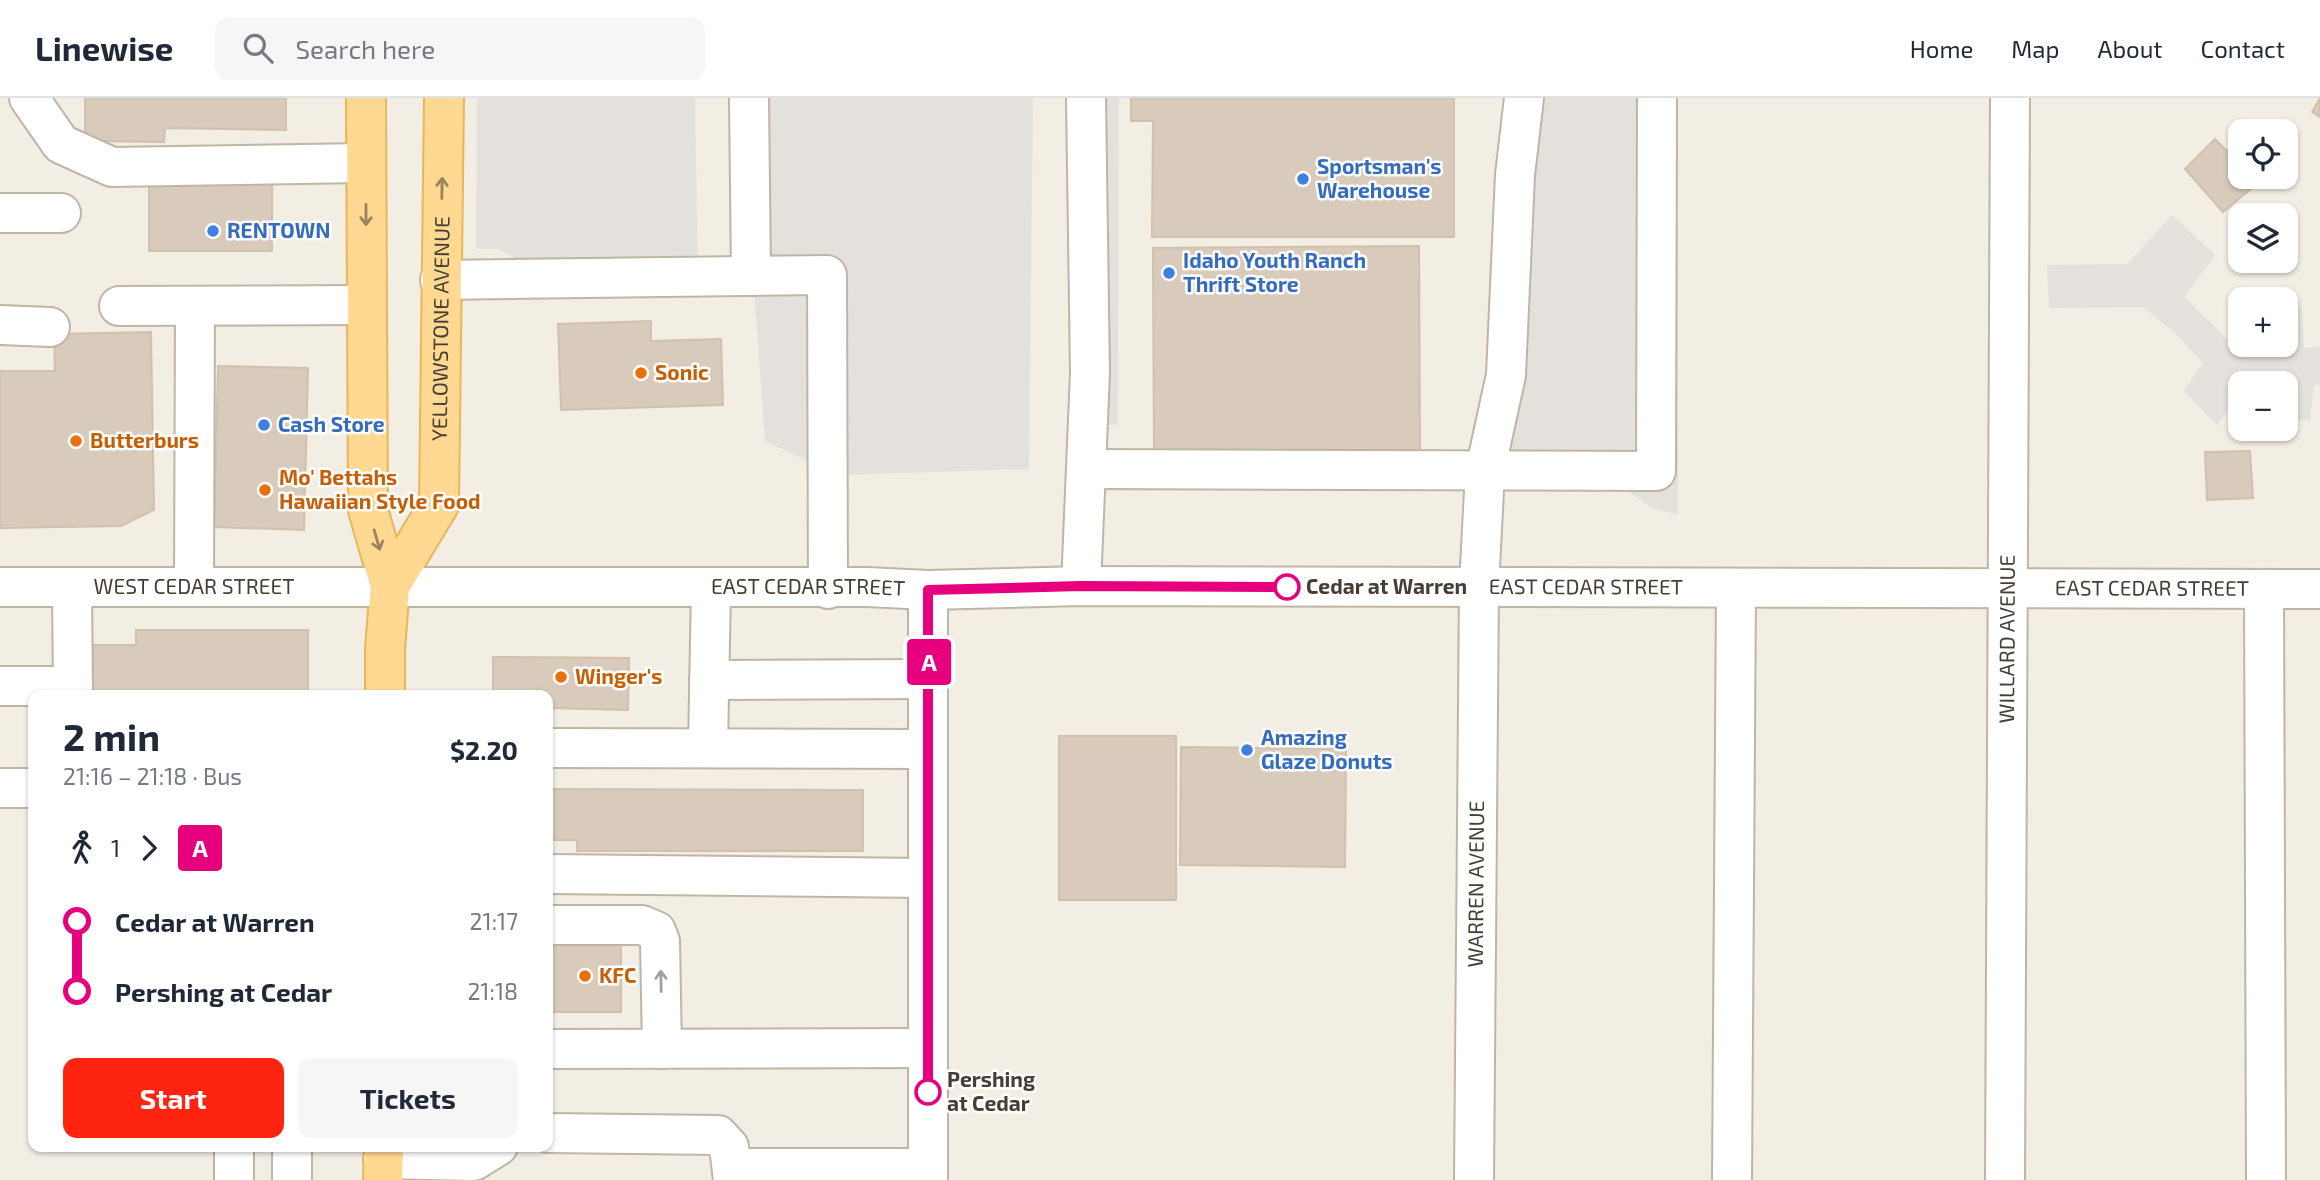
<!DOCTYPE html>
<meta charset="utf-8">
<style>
:root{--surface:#fff;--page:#f6f6f7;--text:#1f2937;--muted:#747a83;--line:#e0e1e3;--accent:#ff2410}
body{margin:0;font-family:"Exo 2",sans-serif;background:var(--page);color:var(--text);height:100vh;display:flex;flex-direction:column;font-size:26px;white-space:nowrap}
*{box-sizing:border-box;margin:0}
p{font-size:23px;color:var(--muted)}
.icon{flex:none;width:38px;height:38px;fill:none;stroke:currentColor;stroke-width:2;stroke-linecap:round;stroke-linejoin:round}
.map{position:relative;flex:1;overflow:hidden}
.panel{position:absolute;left:28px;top:592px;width:525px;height:462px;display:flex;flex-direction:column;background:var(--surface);border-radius:14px;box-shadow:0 2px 5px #0004}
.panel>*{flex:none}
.badge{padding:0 14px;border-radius:5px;font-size:24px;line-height:46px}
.tools{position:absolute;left:2228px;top:21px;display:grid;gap:14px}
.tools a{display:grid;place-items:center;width:70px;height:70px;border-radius:14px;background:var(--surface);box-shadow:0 2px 5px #0004;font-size:35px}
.map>.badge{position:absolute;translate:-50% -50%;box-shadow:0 0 0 4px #fff}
.legs{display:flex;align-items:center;gap:10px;height:77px;padding:0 35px;font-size:23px}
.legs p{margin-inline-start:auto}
.head{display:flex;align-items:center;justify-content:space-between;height:119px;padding:0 35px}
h1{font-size:38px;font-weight:700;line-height:52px}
.action{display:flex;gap:14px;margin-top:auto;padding:14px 35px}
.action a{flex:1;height:80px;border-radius:14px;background:var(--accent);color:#fff;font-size:28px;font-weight:700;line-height:80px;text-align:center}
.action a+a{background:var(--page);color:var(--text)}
ul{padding:0 35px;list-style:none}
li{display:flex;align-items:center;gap:24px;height:70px;font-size:26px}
li i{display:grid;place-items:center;width:10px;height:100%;margin:0 9px;background:currentColor}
li i::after{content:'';width:18px;height:18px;margin:-9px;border:5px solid;border-radius:50%;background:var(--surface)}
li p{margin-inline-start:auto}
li:first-child i{background:linear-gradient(#0000 50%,currentColor 0)}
li:last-child i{background:linear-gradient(currentColor 50%,#0000 0)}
header{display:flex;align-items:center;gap:42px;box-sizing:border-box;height:98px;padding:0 35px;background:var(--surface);border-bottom:2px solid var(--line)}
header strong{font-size:33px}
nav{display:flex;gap:38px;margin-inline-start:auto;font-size:24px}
.search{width:490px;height:63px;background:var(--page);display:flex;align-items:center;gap:18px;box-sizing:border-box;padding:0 24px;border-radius:14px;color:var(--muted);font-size:26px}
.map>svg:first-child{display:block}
</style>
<header>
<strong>Linewise</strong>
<div class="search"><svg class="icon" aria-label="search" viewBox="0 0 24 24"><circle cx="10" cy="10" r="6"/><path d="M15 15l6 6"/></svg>Search here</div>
<nav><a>Home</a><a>Map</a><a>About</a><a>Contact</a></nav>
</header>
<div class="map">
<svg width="2320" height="1082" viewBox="0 0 2320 1082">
<rect width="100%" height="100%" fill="#f3eee4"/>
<path fill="#e4e1dd" d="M477 0H695L698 176 546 177 498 151H476Z
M753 0H1033L1029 371 838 377 765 343 753 177Z
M1091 0H1119L1118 327 1091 326Z
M1529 0H1678V417L1654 411 1598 374 1510 370V281Z
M2172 117 2215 157 2184 199 2236 249 2286 247V208L2302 209 2304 250 2320 249V287H2314L2310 322 2286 323V285H2240V298L2217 327 2184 293 2203 265 2176 236 2143 209 2049 210 2047 167 2127 166Z"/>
<path fill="#d8cbbc" stroke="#d0c0ac" stroke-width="2" d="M85 0H286V32L165 30 164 44 85 43Z
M1131 0H1454V139H1152L1153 23H1131Z
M2320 0V19L2312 14Z
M2215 41 2240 66V79H2253L2259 84 2223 114 2185 71Z
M149 83H272V153H149Z
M1419 148 1420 355 1154 357 1153 150Z
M651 223V243L721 241 723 307 561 312 558 226Z
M151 234 154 412 121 428 0 430V273H55L54 236Z
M218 268 308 270 304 432 214 429Z
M2250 353 2253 400 2207 402 2205 354Z
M136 532H308V597H93V547H136Z
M493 559 629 560 628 612 548 610V597H493Z
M1059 638H1176V802H1059Z
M1181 649 1346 651 1345 769 1180 767Z
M548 691 863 692V753H577V742H548Z
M548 843H621V914H548Z"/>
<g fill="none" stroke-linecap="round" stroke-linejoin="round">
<defs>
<g id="minor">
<path d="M29 0 61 46 112 69 366 65"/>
<path d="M749 0 751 178"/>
<path d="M0 115H61"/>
<path d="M440 182 827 177 828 491"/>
<path d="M119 208 367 207"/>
<path d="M0 227 50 229"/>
<path d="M1087 371 1656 373 1657 0"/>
<path d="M1081 488 1090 275 1086 0"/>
<path id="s1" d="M0 489H867L928 492 1081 488 2320 491"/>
<path d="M72 489 73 597"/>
<path d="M194 489 195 208"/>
<path d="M2264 491 2266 1082"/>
<path d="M928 492V1082"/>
<path d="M709 582 929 581"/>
<path d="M0 588H73"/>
<path d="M548 650 928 651"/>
<path d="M708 650 711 490"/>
<path d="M0 690H33"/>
<path d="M548 776 928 780"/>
<path d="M548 827H642L656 833 660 843 662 951"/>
<path d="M548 951 928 950"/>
<path d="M548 1035 718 1037 729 1049 733 1082"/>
<path d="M234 1048V1082"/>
<path d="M292 1048V1082"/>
<path d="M383 1061 474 1063 498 1048"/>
<path d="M733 1070H928"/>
<path id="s2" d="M1474 1082 1479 489 1485 373 1506 277 1515 77 1524 0"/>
<path d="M1732 1082 1736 491"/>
<path id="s3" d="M2005 1082 2010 0"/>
</g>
<g id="major">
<path d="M366 0 368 412 390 488 385 551V597"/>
<path id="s4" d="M390 488 439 407 444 0"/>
<path d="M383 1082 384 1048"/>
</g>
</defs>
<use href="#minor" stroke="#bfb5a7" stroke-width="42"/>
<use href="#major" stroke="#e9b65c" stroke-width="42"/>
<use href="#minor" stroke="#fff" stroke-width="38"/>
<use href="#major" stroke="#ffd992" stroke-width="38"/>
</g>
<defs><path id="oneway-shaft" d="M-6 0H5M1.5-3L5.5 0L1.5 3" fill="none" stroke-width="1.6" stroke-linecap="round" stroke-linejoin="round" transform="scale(1.75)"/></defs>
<g stroke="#99845e">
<use href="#oneway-shaft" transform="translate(442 90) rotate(-89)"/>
<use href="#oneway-shaft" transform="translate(366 117) rotate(90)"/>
<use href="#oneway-shaft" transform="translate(377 442) rotate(74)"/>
</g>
<use stroke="#a29e9a" href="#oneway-shaft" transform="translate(661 883) rotate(-91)"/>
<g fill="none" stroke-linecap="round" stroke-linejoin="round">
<defs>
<path id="line-1" d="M928 994V492L1081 488 1287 489"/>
</defs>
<use href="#line-1" stroke="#fff" stroke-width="16"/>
<use href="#line-1" stroke="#e6007e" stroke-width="10"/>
</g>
<g fill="#3f7fe0" stroke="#fff" stroke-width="2.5">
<circle cx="1303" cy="81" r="7"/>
<circle cx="213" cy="133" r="7"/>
<circle cx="1169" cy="175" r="7"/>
<circle cx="264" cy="327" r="7"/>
<circle cx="1247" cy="652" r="7"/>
</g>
<g fill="#e8710a" stroke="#fff" stroke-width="2.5">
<circle cx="641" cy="275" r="7"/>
<circle cx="76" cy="343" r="7"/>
<circle cx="265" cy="392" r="7"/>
<circle cx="561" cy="579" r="7"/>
<circle cx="585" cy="878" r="7"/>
</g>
<g fill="#fff" stroke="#e6007e" stroke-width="3.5">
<circle cx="1287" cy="489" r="12"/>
<circle cx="928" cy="994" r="12"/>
</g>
<g text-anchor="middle" stroke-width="5" stroke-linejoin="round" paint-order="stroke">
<g font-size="21" font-weight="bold" fill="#366cbe" stroke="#fff" text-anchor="start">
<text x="1317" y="76">Sportsman's<tspan x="1317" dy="24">Warehouse</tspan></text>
<text x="227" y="140">RENTOWN</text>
<text x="1183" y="170">Idaho Youth Ranch<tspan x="1183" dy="24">Thrift Store</tspan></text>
<text x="278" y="334">Cash Store</text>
<text x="1261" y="647">Amazing<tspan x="1261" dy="24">Glaze Donuts</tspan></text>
</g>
<g font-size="21" fill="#463e34" stroke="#fff">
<text dy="7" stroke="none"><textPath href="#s4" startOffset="271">YELLOWSTONE AVENUE</textPath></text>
<text dy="7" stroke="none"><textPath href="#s1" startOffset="194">WEST CEDAR STREET</textPath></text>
<text dy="7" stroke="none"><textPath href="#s1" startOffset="1586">EAST CEDAR STREET</textPath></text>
<text dy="7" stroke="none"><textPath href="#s1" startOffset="2152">EAST CEDAR STREET</textPath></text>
<text dy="7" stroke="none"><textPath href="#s1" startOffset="808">EAST CEDAR STREET</textPath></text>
<text dy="7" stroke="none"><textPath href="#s3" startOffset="541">WILLARD AVENUE</textPath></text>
<text dy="7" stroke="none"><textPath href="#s2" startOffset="296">WARREN AVENUE</textPath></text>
</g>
<g font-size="21" font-weight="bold" fill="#c56008" stroke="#fff" text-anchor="start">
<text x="655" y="282">Sonic</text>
<text x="90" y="350">Butterburs</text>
<text x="279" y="387">Mo' Bettahs<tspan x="279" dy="24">Hawaiian Style Food</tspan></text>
<text x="575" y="586">Winger's</text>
<text x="599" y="885">KFC</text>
</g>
<g font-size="21" font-weight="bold" fill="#463e34" stroke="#fff" text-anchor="start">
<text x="1306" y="496">Cedar at Warren</text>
<text x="947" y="989">Pershing<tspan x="947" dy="24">at Cedar</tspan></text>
</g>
</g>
</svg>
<div class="tools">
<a><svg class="icon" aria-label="locate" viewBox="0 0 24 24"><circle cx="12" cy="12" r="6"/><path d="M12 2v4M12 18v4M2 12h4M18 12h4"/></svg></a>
<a><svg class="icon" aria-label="layers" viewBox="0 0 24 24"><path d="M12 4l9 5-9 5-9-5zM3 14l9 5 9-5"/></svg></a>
<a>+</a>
<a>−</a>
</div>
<b class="badge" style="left:929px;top:564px;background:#e6007e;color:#fff">A</b>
<section class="panel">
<div class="head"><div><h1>2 min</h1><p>21:16 – 21:18 · Bus</p></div><b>$2.20</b></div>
<div class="legs"><svg class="icon" aria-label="walk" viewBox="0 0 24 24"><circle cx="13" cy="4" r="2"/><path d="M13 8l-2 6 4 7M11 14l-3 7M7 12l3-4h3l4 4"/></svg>1<svg class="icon" aria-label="forward" viewBox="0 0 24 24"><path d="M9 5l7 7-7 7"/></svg><b class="badge" style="background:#e6007e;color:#fff">A</b></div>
<ul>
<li><i style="color:#e6007e"></i><b>Cedar at Warren</b><p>21:17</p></li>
<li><i style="color:#e6007e"></i><b>Pershing at Cedar</b><p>21:18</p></li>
</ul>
<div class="action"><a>Start</a><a>Tickets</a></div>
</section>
</div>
